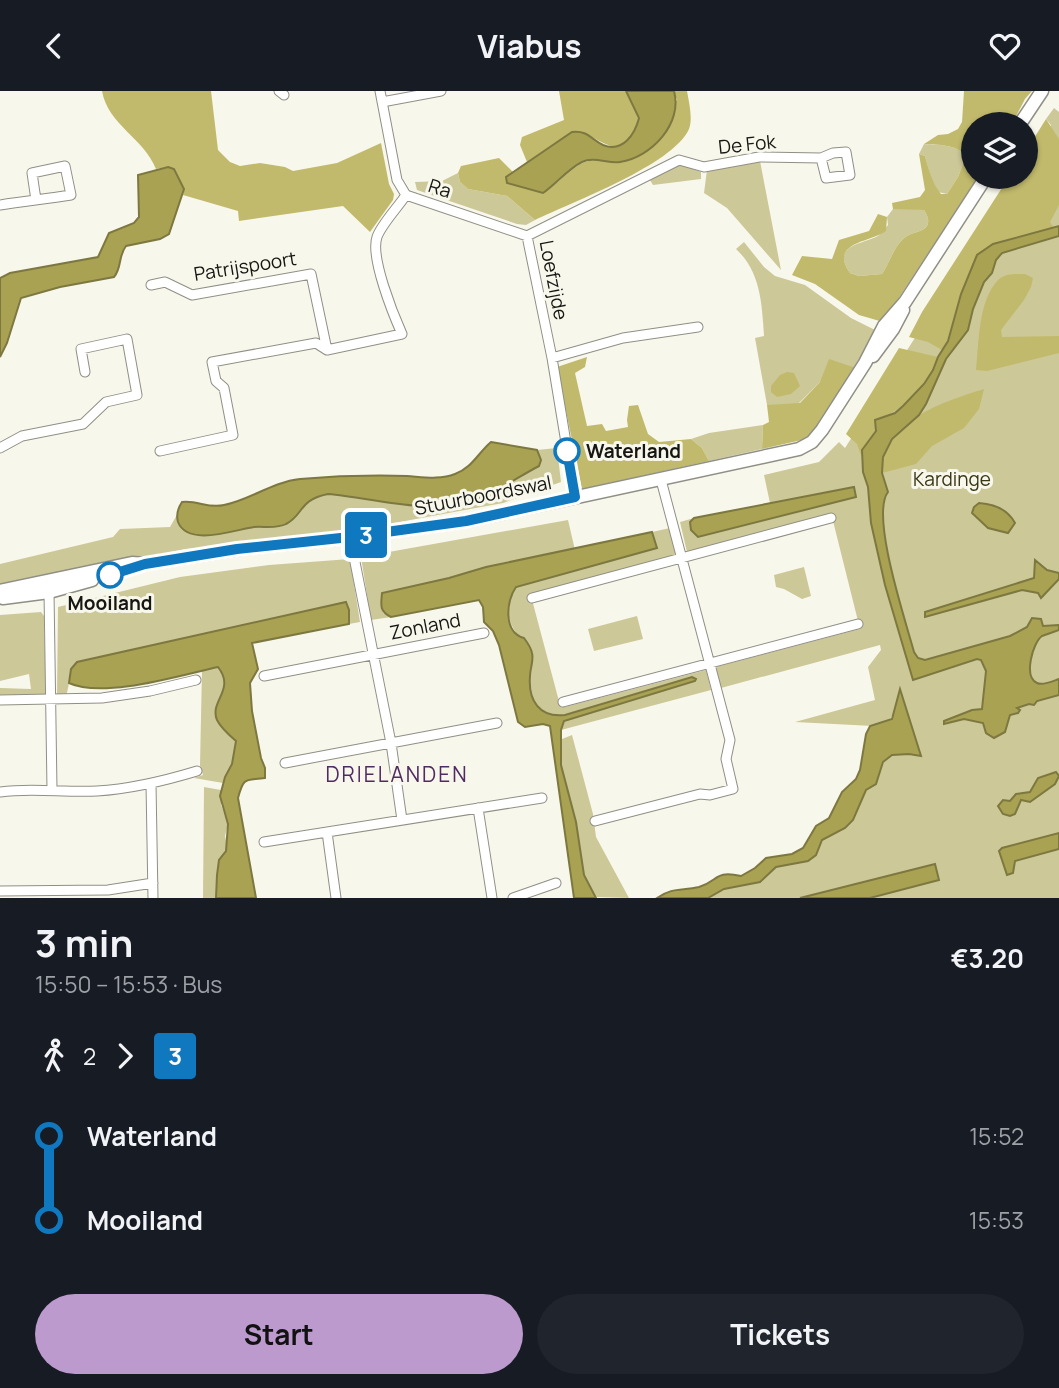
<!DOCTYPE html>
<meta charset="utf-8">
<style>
:root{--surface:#171b24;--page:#20242c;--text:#f1f3f6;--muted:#9ea1a6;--accent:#bd9ace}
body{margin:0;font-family:Manrope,sans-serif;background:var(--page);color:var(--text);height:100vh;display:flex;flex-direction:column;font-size:26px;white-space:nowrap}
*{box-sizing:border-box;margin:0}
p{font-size:23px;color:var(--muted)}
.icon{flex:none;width:38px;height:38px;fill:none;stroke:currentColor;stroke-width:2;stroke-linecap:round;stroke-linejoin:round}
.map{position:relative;height:807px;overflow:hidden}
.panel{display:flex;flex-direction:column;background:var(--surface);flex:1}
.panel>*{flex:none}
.badge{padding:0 14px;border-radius:5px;font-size:24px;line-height:46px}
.controls{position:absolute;left:961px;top:21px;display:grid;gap:14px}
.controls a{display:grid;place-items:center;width:77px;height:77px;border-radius:50%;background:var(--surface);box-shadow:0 2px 5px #0004;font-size:35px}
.map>.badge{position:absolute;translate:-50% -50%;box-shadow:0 0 0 4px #fff}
.legs{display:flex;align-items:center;gap:10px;height:77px;padding:0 35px;font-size:23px}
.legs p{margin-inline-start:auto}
.headline{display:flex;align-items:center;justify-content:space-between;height:119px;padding:0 35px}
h1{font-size:38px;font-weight:700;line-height:52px}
.action{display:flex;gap:14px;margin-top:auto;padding:14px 35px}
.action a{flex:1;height:80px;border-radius:42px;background:var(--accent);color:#111;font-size:28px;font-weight:700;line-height:80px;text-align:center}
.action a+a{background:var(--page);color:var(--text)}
ul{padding:0 35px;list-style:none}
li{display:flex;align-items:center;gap:24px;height:84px;font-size:26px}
li i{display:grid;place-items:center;width:10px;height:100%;margin:0 9px;background:currentColor}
li i::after{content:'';width:18px;height:18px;margin:-9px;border:5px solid;border-radius:50%;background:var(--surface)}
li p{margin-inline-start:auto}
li:first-child i{background:linear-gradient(#0000 50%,currentColor 0)}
li:last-child i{background:linear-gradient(currentColor 50%,#0000 0)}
header{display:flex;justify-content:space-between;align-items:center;height:91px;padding:0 35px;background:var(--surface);font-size:32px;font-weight:700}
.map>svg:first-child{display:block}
</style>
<header><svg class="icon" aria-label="back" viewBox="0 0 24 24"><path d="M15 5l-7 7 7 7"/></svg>Viabus<svg class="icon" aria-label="heart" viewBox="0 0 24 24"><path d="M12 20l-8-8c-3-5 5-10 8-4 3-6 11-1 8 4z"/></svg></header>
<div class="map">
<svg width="1059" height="807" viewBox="0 0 1059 807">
<rect width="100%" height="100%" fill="#f8f7ec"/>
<path fill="#ccc898" d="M1054 17 1059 21V807H842L937 784 934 773 800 807H708L724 798 760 791 776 776 816 764 822 750 853 729 866 699 879 685 883 671 892 664 908 663 894 622 888 631 873 635 795 631 875 609 868 576 881 559 880 554 721 597 716 576 860 538 831 422 687 461 680 431 694 427 690 431 698 446 846 409 844 398 770 412 764 384 819 371 839 351 845 357 1017 86H1026L1051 34 1046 28Z
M924 53C939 54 956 53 966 65L958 86 947 103 938 101 931 87 925 65 919 63Z
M760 70 781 179 727 117 704 102 707 79Z
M677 75H684L701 81V88L653 94 650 89Z
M458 82 460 91 468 98 507 105 535 129 526 134 517 133 417 99 415 91 442 90Z
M908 117 924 119C927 124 930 129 927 135 923 141 913 141 907 145 895 152 890 171 882 183L859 185 850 182C832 155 858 154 876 146 881 144 884 139 888 134L887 126 893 118Z
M744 151 764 176 775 185 805 194 851 227 879 241 856 277 820 291 797 314H767L755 247 764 245C762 214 761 181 736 158Z
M763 334 762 358 709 370 702 357 691 348 709 342Z
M557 357 561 391 503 412 356 439 186 458 0 494V473L113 446 120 438 170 436 178 422 177 428 254 436 288 432C300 417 308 407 328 403L407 413 441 415 456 414 470 411 539 375V362L537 359Z
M568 429 575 459 486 476 449 487 383 522 391 526 371 529 361 466Z
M670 437 677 464 531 505 560 614 565 616 706 579 711 599 561 639 564 630 569 627 696 589 692 586 565 624C523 627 528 593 533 563 515 542 498 524 516 496L656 456 652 441Z
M350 468 360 531 349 533V519L346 511 77 571C69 581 70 593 66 605L57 606 58 516 180 486 269 474Z
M804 476 811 505 802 508 784 498 776 496 774 484Z
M41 521 44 525 46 605H0V597L31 598 29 583 0 590V524Z
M637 525 643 548 594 560 588 538Z
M218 575C229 591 224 603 216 619L224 639 236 650 232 673 223 692 194 687 203 684 200 675 202 579Z
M572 644 593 723 596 746 629 807 595 806 584 784 576 731 561 674 562 648Z
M204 696 221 699V714L228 733 225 745 227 755 226 760 219 769 216 807H203Z"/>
<path fill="#c1ba6c" d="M102 0H211L218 59 230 71 240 75 260 72 285 76 293 80 337 72 381 52 389 93 394 103 393 109 370 141 343 115 239 130 238 120 183 104 184 100 168 76 156 78C144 47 108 34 102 0Z
M559 0H626C635 13 643 25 634 41 614 75 596 38 572 41L527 71 520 54 522 46 564 29Z
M674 0H687C689 11 693 28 689 38 673 74 572 111 535 129L507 105 468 98 460 91 458 82 461 75 499 67 513 81 506 86 555 93C581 72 583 65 617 71L677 9Z
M964 0H1032L1025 8 1012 33H973V86H978L883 231 859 224 815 193 792 184 802 165 832 168 839 149 869 140 878 123 887 126 886 140C869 152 829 151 850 182L859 185 882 183C890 171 895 152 907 145 913 141 923 141 927 135 930 129 927 124 924 119L893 118 892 112 920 106 925 99 919 63 925 65C929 79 932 92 941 103H947L958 86 966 65C956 53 939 54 924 53L938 44 948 43 958 38 962 31Z
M1046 28 1059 48V114L1050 131 1054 137 993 153 977 164 961 203 944 260 928 251 909 246 922 221 1009 86H1026V60Z
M1025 183 1033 187 1031 196 1024 209 1001 239 1002 246 1059 245V262L987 280 976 279C979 252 978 210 998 189 1005 182 1016 183 1025 183Z
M899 257 938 266C927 297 906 318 875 329L876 340C868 348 863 355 862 367L857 353 846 343Z
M587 266 585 276 575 282 587 335 602 333 606 340 628 336 627 329 629 315 638 314 648 343 659 351 691 348 702 357 709 370 582 398 557 276Z
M829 268 856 277 822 332 806 348 762 358 763 334 769 331 767 314 800 312 820 291Z
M787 281 794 282 800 295 791 303 777 306 771 301V295L780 284Z
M984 298 979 318 964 337 932 355 916 373 882 382C879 331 945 310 984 298Z"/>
<path fill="#a9a253" stroke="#7d7840" stroke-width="2" d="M626 0H674C683 32 652 66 620 71 608 73 594 65 582 71 568 78 556 93 543 102L507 92 506 86 572 41C587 39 591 48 603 54 623 62 635 43 639 27Z
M168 76 174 78 184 98 169 143 160 148 126 155C118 165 122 177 114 186L60 196 21 207 7 252 0 266V187L10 182 98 166 109 142 134 132 139 126 138 84Z
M1059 135V145L1002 162 996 169 992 182 984 191 973 218 968 239 946 268 926 313 919 324 892 348 883 366 882 382 888 401C870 424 906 531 914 561L918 567 925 569 1010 545 1027 536 1032 527 1041 528 1043 535 1059 534V539C1054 541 1047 543 1042 545 1033 551 1023 586 1037 592 1043 595 1053 590 1059 588V604L1037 610 1034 614 1029 613 1017 617 1020 619 1018 622 1010 624 1005 641 994 647 986 642 983 632 964 628 944 633V630L972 619 982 618 986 580 981 569 977 568 913 589 885 494 871 432 868 396 863 381 862 359 876 340 875 329 895 322 903 315 924 293 933 279 938 266 948 250 961 203 977 164 993 153Z
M491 351 537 359 541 369 539 375C516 387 493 404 467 411 423 423 373 407 328 403 298 409 304 424 286 433 277 438 263 435 254 436 234 439 188 456 178 431 176 424 178 417 182 411 198 409 208 418 224 414 250 409 272 391 300 388 335 385 372 384 407 385 423 386 440 389 455 383 472 377 478 362 491 351Z
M854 396 856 406 698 446 691 439 690 431 694 427Z
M979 412C994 413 1008 419 1015 432L1008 442 988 437 972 422 974 416Z
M652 441 657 457 516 496C506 510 503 541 524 547 527 551 531 557 532 562 534 569 530 578 530 585 528 609 539 627 565 624L692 586 696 588 695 590 564 630 561 639V674L576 731 584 784 596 807H574L550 635 543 633 525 636 518 631 499 554 493 540 484 531 483 516 479 509 391 526C379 520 381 514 382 502L449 487 486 476Z
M1035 469 1047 479 1059 482V488L1041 507 1038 502 1022 499 925 526V521L1034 487Z
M346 511 349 519V533L252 552 258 578 250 592 252 620 261 667 265 677V687C245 690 244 685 238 707L256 807H216L217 784 219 769 226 760 228 733 220 705 225 686 232 673 236 650C229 644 221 637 217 629 209 610 236 599 218 576 181 584 103 608 69 592L71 578 77 571Z
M900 598 921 665 909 663 892 664 883 671 876 693 866 699 853 729 845 737 822 749 816 764 808 770 776 776 760 791 724 798 708 807H657C673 796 681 800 699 796 719 790 714 779 741 785L755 777 766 767 792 763 803 757 816 735 829 727 842 701 856 688 860 679 866 643 870 635 892 628Z
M1056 681 1059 685 1055 693 1030 711 1021 709 1015 723 1010 725 1003 723 998 715 1003 709 1010 710 1016 703 1030 701 1038 687Z
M1059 742V758L1015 770 1013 782 1007 784 999 760 1002 757Z
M935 773 939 789 870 807H800Z"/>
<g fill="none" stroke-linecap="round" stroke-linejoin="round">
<defs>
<path id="street" d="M279 0 284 4
M380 0 397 89 406 104 527 145
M382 11 441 0
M846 61 850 84 826 87 821 67 833 62Z
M0 114C24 110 47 108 71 104L65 75 32 82 36 109
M151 194 165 191 192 204 311 183 327 259
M552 267 623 247 698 236
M0 357 22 345 83 333 106 311 137 304 127 248 81 258 85 281
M160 360 233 344 224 297 216 290 212 271 316 252 327 259 402 243C393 223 370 166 377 146 381 134 398 116 406 104
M575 406 552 267 527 145 679 69 704 76 759 66 821 67
M350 446 391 652 402 729
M49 501 52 699
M532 507 831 427
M264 585 484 542
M0 609 102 607 150 600 196 589
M563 611 858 533
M285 672 497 632
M151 693 153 807
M0 701C32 696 65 702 97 700 132 698 164 690 197 680
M478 717 492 807
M595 730 700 703 710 704 733 698 726 668 730 649 661 389
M327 741 336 807
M264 751 542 707
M0 800 108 799 153 792
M513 807 556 792"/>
<path id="secondary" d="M1020 33 1042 0
M873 265 893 238 903 219
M0 500 132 472 145 473 238 458 350 446 466 430 799 358 812 351 822 339 865 272 884 235 905 211 986 86
M3 507 49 501 92 489"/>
</defs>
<use href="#street" stroke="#908f85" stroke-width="11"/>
<use href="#secondary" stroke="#908f85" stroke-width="15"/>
<use href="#street" stroke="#fff" stroke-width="9"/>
<use href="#secondary" stroke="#fff" stroke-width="12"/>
</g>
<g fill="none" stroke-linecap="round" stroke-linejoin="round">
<defs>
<path id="line-1" d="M110 484 145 473 237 458 350 446 466 430 575 406 567 360"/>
</defs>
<use href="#line-1" stroke="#fff" stroke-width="16"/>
<use href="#line-1" stroke="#1078be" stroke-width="10"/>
</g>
<g fill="#fff" stroke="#1078be" stroke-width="3.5">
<circle cx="567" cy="360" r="12"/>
<circle cx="110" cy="484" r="12"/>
</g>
<g text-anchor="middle" stroke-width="6" stroke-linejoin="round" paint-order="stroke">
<g font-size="19" fill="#161612" stroke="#f8f7ec">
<text transform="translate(747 53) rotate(-6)" y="7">De Fok</text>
<text transform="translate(440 97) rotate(18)" y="7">Ra</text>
<text transform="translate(245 175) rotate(-9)" y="7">Patrijspoort</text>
<text transform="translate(554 189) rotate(79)" y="7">Loefzijde</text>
<text transform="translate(483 404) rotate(-11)" y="7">Stuurboordswal</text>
<text transform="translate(425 535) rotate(-11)" y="7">Zonland</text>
</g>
<g font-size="19" font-weight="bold" fill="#161612" stroke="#f8f7ec" text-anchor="start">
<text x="586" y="367">Waterland</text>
<text x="110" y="519" text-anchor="middle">Mooiland</text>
</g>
<g font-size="19" fill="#393613" stroke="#f8f7ec">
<text x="952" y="395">Kardinge</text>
</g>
<g font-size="21" letter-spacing="2" fill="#502b62" stroke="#f8f7ec">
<text x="397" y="691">DRIELANDEN</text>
</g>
</g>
</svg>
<div class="controls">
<a><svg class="icon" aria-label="layers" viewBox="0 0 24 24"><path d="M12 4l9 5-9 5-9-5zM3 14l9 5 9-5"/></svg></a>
</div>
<b class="badge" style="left:366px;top:444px;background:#1078be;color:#fff">3</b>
</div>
<section class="panel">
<div class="headline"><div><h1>3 min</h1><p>15:50 – 15:53 · Bus</p></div><b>€3.20</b></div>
<div class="legs"><svg class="icon" aria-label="walk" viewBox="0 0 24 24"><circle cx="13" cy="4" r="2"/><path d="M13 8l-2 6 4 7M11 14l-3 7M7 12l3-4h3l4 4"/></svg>2<svg class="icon" aria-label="forward" viewBox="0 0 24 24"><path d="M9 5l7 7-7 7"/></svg><b class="badge" style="background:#1078be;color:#fff">3</b></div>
<ul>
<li><i style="color:#1078be"></i><b>Waterland</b><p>15:52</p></li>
<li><i style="color:#1078be"></i><b>Mooiland</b><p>15:53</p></li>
</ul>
<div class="action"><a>Start</a><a>Tickets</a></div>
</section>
